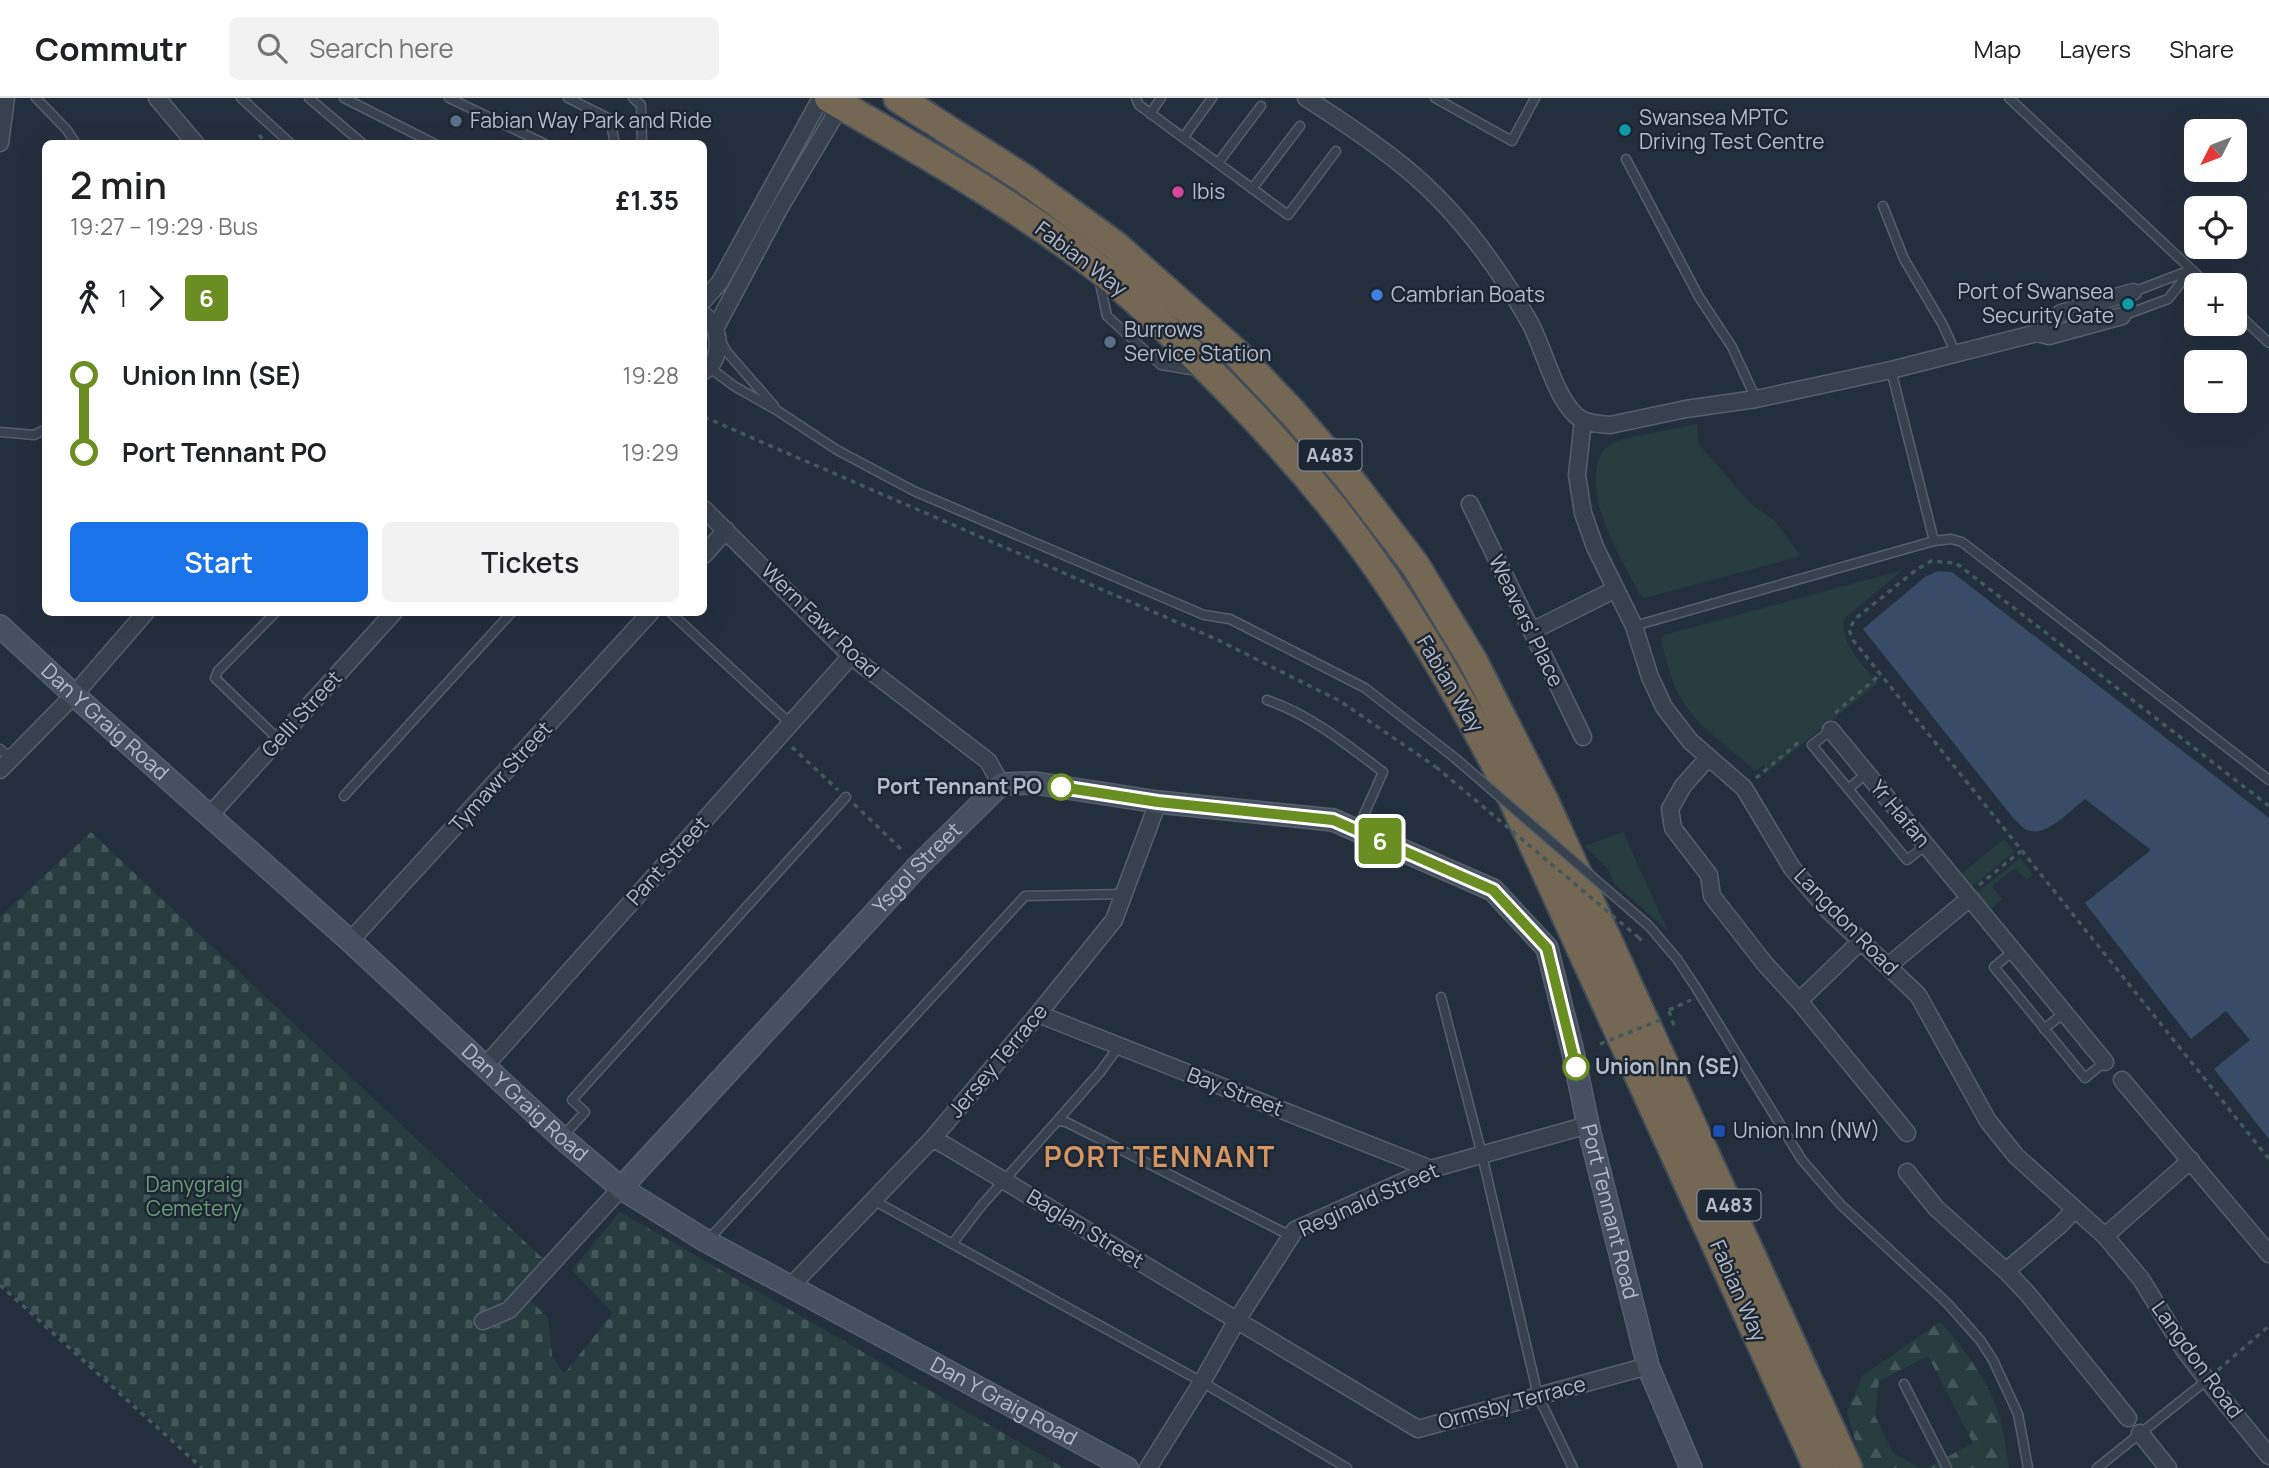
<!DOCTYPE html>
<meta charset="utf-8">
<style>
:root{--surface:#fff;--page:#f2f2f2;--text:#202124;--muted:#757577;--line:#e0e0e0;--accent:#1a73e8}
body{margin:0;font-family:Manrope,sans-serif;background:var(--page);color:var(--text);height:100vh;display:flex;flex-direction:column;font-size:26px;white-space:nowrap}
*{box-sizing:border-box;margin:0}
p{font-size:23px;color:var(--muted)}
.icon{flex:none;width:38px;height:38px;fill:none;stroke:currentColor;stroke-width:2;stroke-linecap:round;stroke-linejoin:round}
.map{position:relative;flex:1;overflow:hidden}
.drawer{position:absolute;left:42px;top:42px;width:665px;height:476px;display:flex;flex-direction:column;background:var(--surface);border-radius:10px;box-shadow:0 7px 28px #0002}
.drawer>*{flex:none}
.badge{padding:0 14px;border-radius:5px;font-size:24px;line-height:46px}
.needle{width:46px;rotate:228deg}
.fabs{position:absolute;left:2184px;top:21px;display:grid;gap:14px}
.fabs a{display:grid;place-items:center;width:63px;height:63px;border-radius:10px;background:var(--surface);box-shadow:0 7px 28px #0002;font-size:35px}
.map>.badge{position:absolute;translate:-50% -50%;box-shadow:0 0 0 4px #fff}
.legs{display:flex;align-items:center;gap:10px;height:77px;padding:0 28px;font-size:23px}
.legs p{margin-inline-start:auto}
.overview{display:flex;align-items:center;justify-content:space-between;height:119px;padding:0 28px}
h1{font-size:38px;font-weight:600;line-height:52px}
.primary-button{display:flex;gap:14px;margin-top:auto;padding:14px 28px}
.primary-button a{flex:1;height:80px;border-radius:10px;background:var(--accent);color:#fff;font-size:28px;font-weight:600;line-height:80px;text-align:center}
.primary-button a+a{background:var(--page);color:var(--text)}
ul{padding:0 28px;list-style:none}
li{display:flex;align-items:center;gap:24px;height:77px;font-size:26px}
li i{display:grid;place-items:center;width:10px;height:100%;margin:0 9px;background:currentColor}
li i::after{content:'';width:18px;height:18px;margin:-9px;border:5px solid;border-radius:50%;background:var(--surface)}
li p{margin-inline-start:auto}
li:first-child i{background:linear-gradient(#0000 50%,currentColor 0)}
li:last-child i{background:linear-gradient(currentColor 50%,#0000 0)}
header{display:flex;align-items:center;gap:42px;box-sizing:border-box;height:98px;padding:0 35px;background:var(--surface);border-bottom:2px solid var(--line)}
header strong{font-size:33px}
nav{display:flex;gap:38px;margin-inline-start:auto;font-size:24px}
.search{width:490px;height:63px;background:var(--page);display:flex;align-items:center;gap:18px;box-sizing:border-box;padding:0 24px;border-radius:10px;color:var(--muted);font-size:26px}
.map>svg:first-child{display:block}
</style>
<header>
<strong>Commutr</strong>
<div class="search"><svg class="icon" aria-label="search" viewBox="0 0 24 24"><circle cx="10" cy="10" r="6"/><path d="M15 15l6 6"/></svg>Search here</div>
<nav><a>Map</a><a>Layers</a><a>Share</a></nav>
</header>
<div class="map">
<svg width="2269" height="1370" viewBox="0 0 2269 1370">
<defs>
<pattern id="forest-firs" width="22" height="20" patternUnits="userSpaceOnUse" patternTransform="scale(1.75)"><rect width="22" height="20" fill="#263c3f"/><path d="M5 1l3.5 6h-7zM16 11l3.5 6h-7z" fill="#435659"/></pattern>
<pattern id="cemetery-stones" width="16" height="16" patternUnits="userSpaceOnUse" patternTransform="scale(1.75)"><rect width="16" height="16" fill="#263c3f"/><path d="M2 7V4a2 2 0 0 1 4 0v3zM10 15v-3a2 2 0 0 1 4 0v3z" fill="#435659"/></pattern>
</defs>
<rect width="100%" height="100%" fill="#242f3e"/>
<path fill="#263c3f" d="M1697 326 1699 346 1709 358 1751 406 1774 422 1801 458 1645 500 1639 495C1621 460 1581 397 1601 356 1606 348 1615 344 1623 341Z
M1903 472 1844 521C1840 547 1863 566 1878 585L1769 673 1764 667 1755 673C1729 648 1695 629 1678 595 1670 579 1666 560 1661 542L1664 537Z
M1623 734 1668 833 1614 785 1608 771 1585 748Z
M2004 741 2014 754 1972 788 1962 775Z
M2020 760 2033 777 2026 782 2015 770 1992 788 2002 801 1991 811 1977 795Z"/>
<path fill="url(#forest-firs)" d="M1940 1224C1963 1248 1992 1289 2000 1321 2005 1337 2006 1354 2009 1370H1927L1973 1345 1928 1258 1879 1283 1875 1318 1893 1355 1920 1370H1863L1847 1314 1862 1278Z"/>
<path fill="url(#cemetery-stones)" d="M91 734 556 1173 530 1202 548 1220 552 1258 564 1276 613 1215 572 1172 620 1114 1064 1370H205L0 1185V819Z"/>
<path fill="#394c67" d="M1938 473 1952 474 2269 720V1041L2214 971 2250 942 2226 913 2191 941 2085 805 2151 752 2085 701C2070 712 2047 740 2027 732 2022 730 2018 724 2014 721L1863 531 1925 479Z"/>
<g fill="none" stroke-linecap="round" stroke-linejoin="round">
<defs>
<path id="lane" d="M36 0 67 32 76 46
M241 0 291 46
M309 0 363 46
M344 0 435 46
M449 0 545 46
M568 0 610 21 615 46
M633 0 641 7 642 46
M1136 0 1139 7 1288 117 1336 53
M1435 0 1512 43 1535 0
M2009 0 2208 187
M1150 16 1161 0
M1183 40 1212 0
M1626 61 1699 199 1732 249 1756 301
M1218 65 1261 8
M1252 91 1300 28
M1883 108 1904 161 1943 227 1956 256
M1099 181 1107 218 1161 267 1198 273
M2133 194 2188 173
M2235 213 2269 245
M2122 218 2168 201 2191 172
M720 242 727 254 774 308
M709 269 734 288 778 313 837 352 914 393 1204 517 1230 521 1365 590 1455 660
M1891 272 1934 443
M0 334 34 337 46 331
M276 514 218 573 215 580 279 642
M670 514 791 626
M1634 528 1934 443 1951 441 1962 444 2269 682
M1267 602C1311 617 1346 646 1383 674L1358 730
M1831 632 1812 647 1907 762 1926 747
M0 651 11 661
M1848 691 1867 675
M344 698 512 514
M1649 828 1677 861 1695 888 1802 1062 1841 1107 1947 1205 1980 1242 1993 1262 2018 1316 2028 1370
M2013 853 1994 869 2085 980 2105 964
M1441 899 1482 1057 1538 1298 1573 1370
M2044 931 2064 915
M1057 1023 1101 973 1119 948
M563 1038 585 1014 572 1002 846 699
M873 1102 1202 1284 1347 1370
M709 1141 1025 798 1123 796
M952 1146 982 1107 1057 1023 1066 1024 1291 1138
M1904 1286 1947 1370
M2097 1370 2207 1282"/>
<path id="street" d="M157 0 196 46
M1306 0C1339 21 1372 43 1403 68 1455 110 1497 167 1530 225 1544 250 1558 311 1583 322 1591 326 1601 326 1610 327L1686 311 1756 301 1891 272 2037 235 2061 215 2133 194
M0 45 6 0
M704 202 720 184 821 0
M704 217C721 230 724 260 704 273
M716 229 779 111 844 2
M2037 235 2049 238 2122 218
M1583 322 1577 377 1583 415 1595 449 1634 528 1650 579 1664 609 1690 643 1744 690 1792 770 1828 812 1918 897 1988 1023 2016 1058 2105 1138 2141 1181 2185 1253 2207 1282 2269 1358
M1470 406 1583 639
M704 411 851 558 988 663 1001 686
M704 457 726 432
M1532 533 1616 491
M1831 632 2105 964
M1708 660 1683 688 1670 711 1673 730 1709 777 1712 798 1765 866 1799 903 1907 1035
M0 672 74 597 146 514
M210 717 394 514
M350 843 651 514
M1888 868 1970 800
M1799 903 1862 842
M1038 916 1431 1071
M485 968 851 558
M2122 982 2269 1156
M933 1040 1418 1331 1648 1268
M1907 1074 1936 1110 2006 1173 2027 1195 2128 1320
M2105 1138 2191 1062
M2006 1173 2060 1127 2075 1111
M790 1189 933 1040 1038 916 1114 822 1158 704
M483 1223 509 1212 621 1090
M2140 1335 2168 1370
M1148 1370 1202 1284 1237 1222 1295 1132 1431 1071 1588 1027"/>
<g id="secondary">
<path id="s1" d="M0 528 74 597 350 843 562 1040 621 1090 706 1143 1127 1370"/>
<path id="s2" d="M621 1090 918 768 1001 686 1035 685 1158 704 1333 722 1493 792 1547 850 1572 950 1588 1027 1648 1268 1691 1370"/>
</g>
<path id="highway" d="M829 0C919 52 1011 104 1094 167 1127 192 1158 223 1188 252 1240 302 1290 356 1335 412 1402 497 1456 591 1506 686L1818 1370
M898 0 1023 80 1116 148 1234 253 1292 314 1347 378 1415 467 1473 563 1544 703 1848 1370"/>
</defs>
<use href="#lane" stroke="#565f6c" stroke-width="11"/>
<use href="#street" stroke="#565f6c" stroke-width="19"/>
<use href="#secondary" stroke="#565f6c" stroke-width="24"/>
<use href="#highway" stroke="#434c59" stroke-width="32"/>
<path stroke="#44595c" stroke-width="3.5" stroke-dasharray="5 5" stroke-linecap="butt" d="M259 37 267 46
M704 319 1216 541 1340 603 1436 669
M1835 615 1881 576
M792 649 838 692
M1756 680 1799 644
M854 706 904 754
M2269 708 1956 465 1931 463 1916 472 1855 521 1849 532 1853 542 2269 1061
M1979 787 2021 753
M1638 839 1645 846
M1669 912 1691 902
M1669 913 1675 931
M0 1187 202 1370
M2218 1272 2269 1228"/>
<use href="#lane" stroke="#38414e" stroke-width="8"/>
<use href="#street" stroke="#38414e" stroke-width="16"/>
<use href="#secondary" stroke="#465061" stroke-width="21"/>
<use href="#highway" stroke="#746855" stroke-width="28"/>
<defs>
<path id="lane-bridge" d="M1455 660 1649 828"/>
</defs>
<use href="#lane-bridge" stroke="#565f6c" stroke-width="11" stroke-linecap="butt"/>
<path stroke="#44595c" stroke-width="3.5" stroke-dasharray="5 5" stroke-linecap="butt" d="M1436 669 1638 839
M1600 946 1665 920"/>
<use href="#lane-bridge" stroke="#38414e" stroke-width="8"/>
</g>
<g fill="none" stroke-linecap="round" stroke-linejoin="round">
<defs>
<path id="line-1" d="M1061 689 1158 704 1333 722 1493 792 1547 850 1576 969"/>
</defs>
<use href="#line-1" stroke="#fff" stroke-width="16"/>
<use href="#line-1" stroke="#6b8e23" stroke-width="10"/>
</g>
<g fill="#5c6f8a" stroke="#1d2633" stroke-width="2.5">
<circle cx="456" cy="23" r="7"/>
<circle cx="1110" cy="244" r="7"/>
</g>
<g fill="#0f9aa8" stroke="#1d2633" stroke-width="2.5">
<circle cx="1625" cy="32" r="7"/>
<circle cx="2128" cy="206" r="7"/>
</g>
<circle fill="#d1479c" stroke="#1d2633" stroke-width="2.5" cx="1178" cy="94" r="7"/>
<circle fill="#3f7fe0" stroke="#1d2633" stroke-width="2.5" cx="1377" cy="197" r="7"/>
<g fill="#fff" stroke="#6b8e23" stroke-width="3.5">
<circle cx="1061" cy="689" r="12"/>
<circle cx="1576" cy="969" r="12"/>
</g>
<rect fill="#1a4fb4" stroke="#1d2633" stroke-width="2.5" x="1712" y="1026" width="14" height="14" rx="3.5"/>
<g text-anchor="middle" stroke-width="5" stroke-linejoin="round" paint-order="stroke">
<g fill="#1d2633" stroke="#878f9c" stroke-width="2">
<rect x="1298.5" y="341.5" width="63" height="31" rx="5"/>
<rect x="1697.5" y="1091.5" width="63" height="31" rx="5"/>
</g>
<g font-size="19" font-weight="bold" fill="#b4bcc9">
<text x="1330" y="364">A483</text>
<text x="1729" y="1114">A483</text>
</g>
<g font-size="21" fill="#b4bcc9" stroke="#1d2633" text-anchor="start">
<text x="1639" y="27">Swansea MPTC<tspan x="1639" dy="24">Driving Test Centre</tspan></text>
<text x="470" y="30">Fabian Way Park and Ride</text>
<text x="1192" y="101">Ibis</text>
<text x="2114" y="201" text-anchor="end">Port of Swansea<tspan x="2114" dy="24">Security Gate</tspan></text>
<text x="1391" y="204">Cambrian Boats</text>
<text x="1124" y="239">Burrows<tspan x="1124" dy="24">Service Station</tspan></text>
<text x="1733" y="1040">Union Inn (NW)</text>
</g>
<g font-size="21" fill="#b4bcc9" stroke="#1d2633">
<text transform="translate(1081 161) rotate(37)" y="7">Fabian Way</text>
<text transform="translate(820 523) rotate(44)" y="7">Wern Fawr Road</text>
<text transform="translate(1526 523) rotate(64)" y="7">Weavers' Place</text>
<text transform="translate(1450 586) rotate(59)" y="7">Fabian Way</text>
<text transform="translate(302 616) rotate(-48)" y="7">Gelli Street</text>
<text dy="7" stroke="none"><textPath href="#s1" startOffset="142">Dan Y Graig Road</textPath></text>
<text transform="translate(501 679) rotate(-48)" y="7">Tymawr Street</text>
<text transform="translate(1900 716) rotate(50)" y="7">Yr Hafan</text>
<text transform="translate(668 763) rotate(-48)" y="7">Pant Street</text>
<text dy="7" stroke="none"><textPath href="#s2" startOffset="436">Ysgol Street</textPath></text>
<text transform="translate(1846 824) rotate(46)" y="7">Langdon Road</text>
<text transform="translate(998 963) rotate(-50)" y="7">Jersey Terrace</text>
<text transform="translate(1235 994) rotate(21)" y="7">Bay Street</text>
<text dy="7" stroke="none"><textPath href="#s1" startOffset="709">Dan Y Graig Road</textPath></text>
<text transform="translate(1369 1102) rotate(-24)" y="7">Reginald Street</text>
<text dy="7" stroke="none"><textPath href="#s2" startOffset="1414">Port Tennant Road</textPath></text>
<text transform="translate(1085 1131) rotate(31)" y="7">Baglan Street</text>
<text transform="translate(1738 1193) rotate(66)" y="7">Fabian Way</text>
<text transform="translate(2197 1262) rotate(54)" y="7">Langdon Road</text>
<text dy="7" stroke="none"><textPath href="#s1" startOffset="1276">Dan Y Graig Road</textPath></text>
<text transform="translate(1512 1305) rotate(-15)" y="7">Ormsby Terrace</text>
</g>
<g font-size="21" font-weight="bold" fill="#b4bcc9" stroke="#1d2633" text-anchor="end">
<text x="1042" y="696">Port Tennant PO</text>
<text x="1595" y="976" text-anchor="start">Union Inn (SE)</text>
</g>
<g font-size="21" fill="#6b9a76" stroke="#1d2633">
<text x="194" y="1094">Danygraig<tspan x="194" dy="24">Cemetery</tspan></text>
</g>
<g font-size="28" font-weight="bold" letter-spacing="2" fill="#d59563" stroke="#1d2633">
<text x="1160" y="1069">PORT TENNANT</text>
</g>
</g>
</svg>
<div class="fabs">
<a><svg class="needle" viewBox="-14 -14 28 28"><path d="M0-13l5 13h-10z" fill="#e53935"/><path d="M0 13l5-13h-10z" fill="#757577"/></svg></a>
<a><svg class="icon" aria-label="locate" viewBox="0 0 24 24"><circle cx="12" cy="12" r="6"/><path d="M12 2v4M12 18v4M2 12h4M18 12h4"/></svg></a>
<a>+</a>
<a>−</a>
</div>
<b class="badge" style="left:1380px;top:743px;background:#6b8e23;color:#fff">6</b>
<section class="drawer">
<div class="overview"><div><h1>2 min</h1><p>19:27 – 19:29 · Bus</p></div><b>£1.35</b></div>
<div class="legs"><svg class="icon" aria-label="walk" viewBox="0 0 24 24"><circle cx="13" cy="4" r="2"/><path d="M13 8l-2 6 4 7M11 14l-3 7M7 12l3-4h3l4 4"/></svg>1<svg class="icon" aria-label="forward" viewBox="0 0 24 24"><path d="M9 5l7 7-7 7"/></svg><b class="badge" style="background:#6b8e23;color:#fff">6</b></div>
<ul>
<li><i style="color:#6b8e23"></i><b>Union Inn (SE)</b><p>19:28</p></li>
<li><i style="color:#6b8e23"></i><b>Port Tennant PO</b><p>19:29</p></li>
</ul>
<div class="primary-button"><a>Start</a><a>Tickets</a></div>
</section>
</div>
